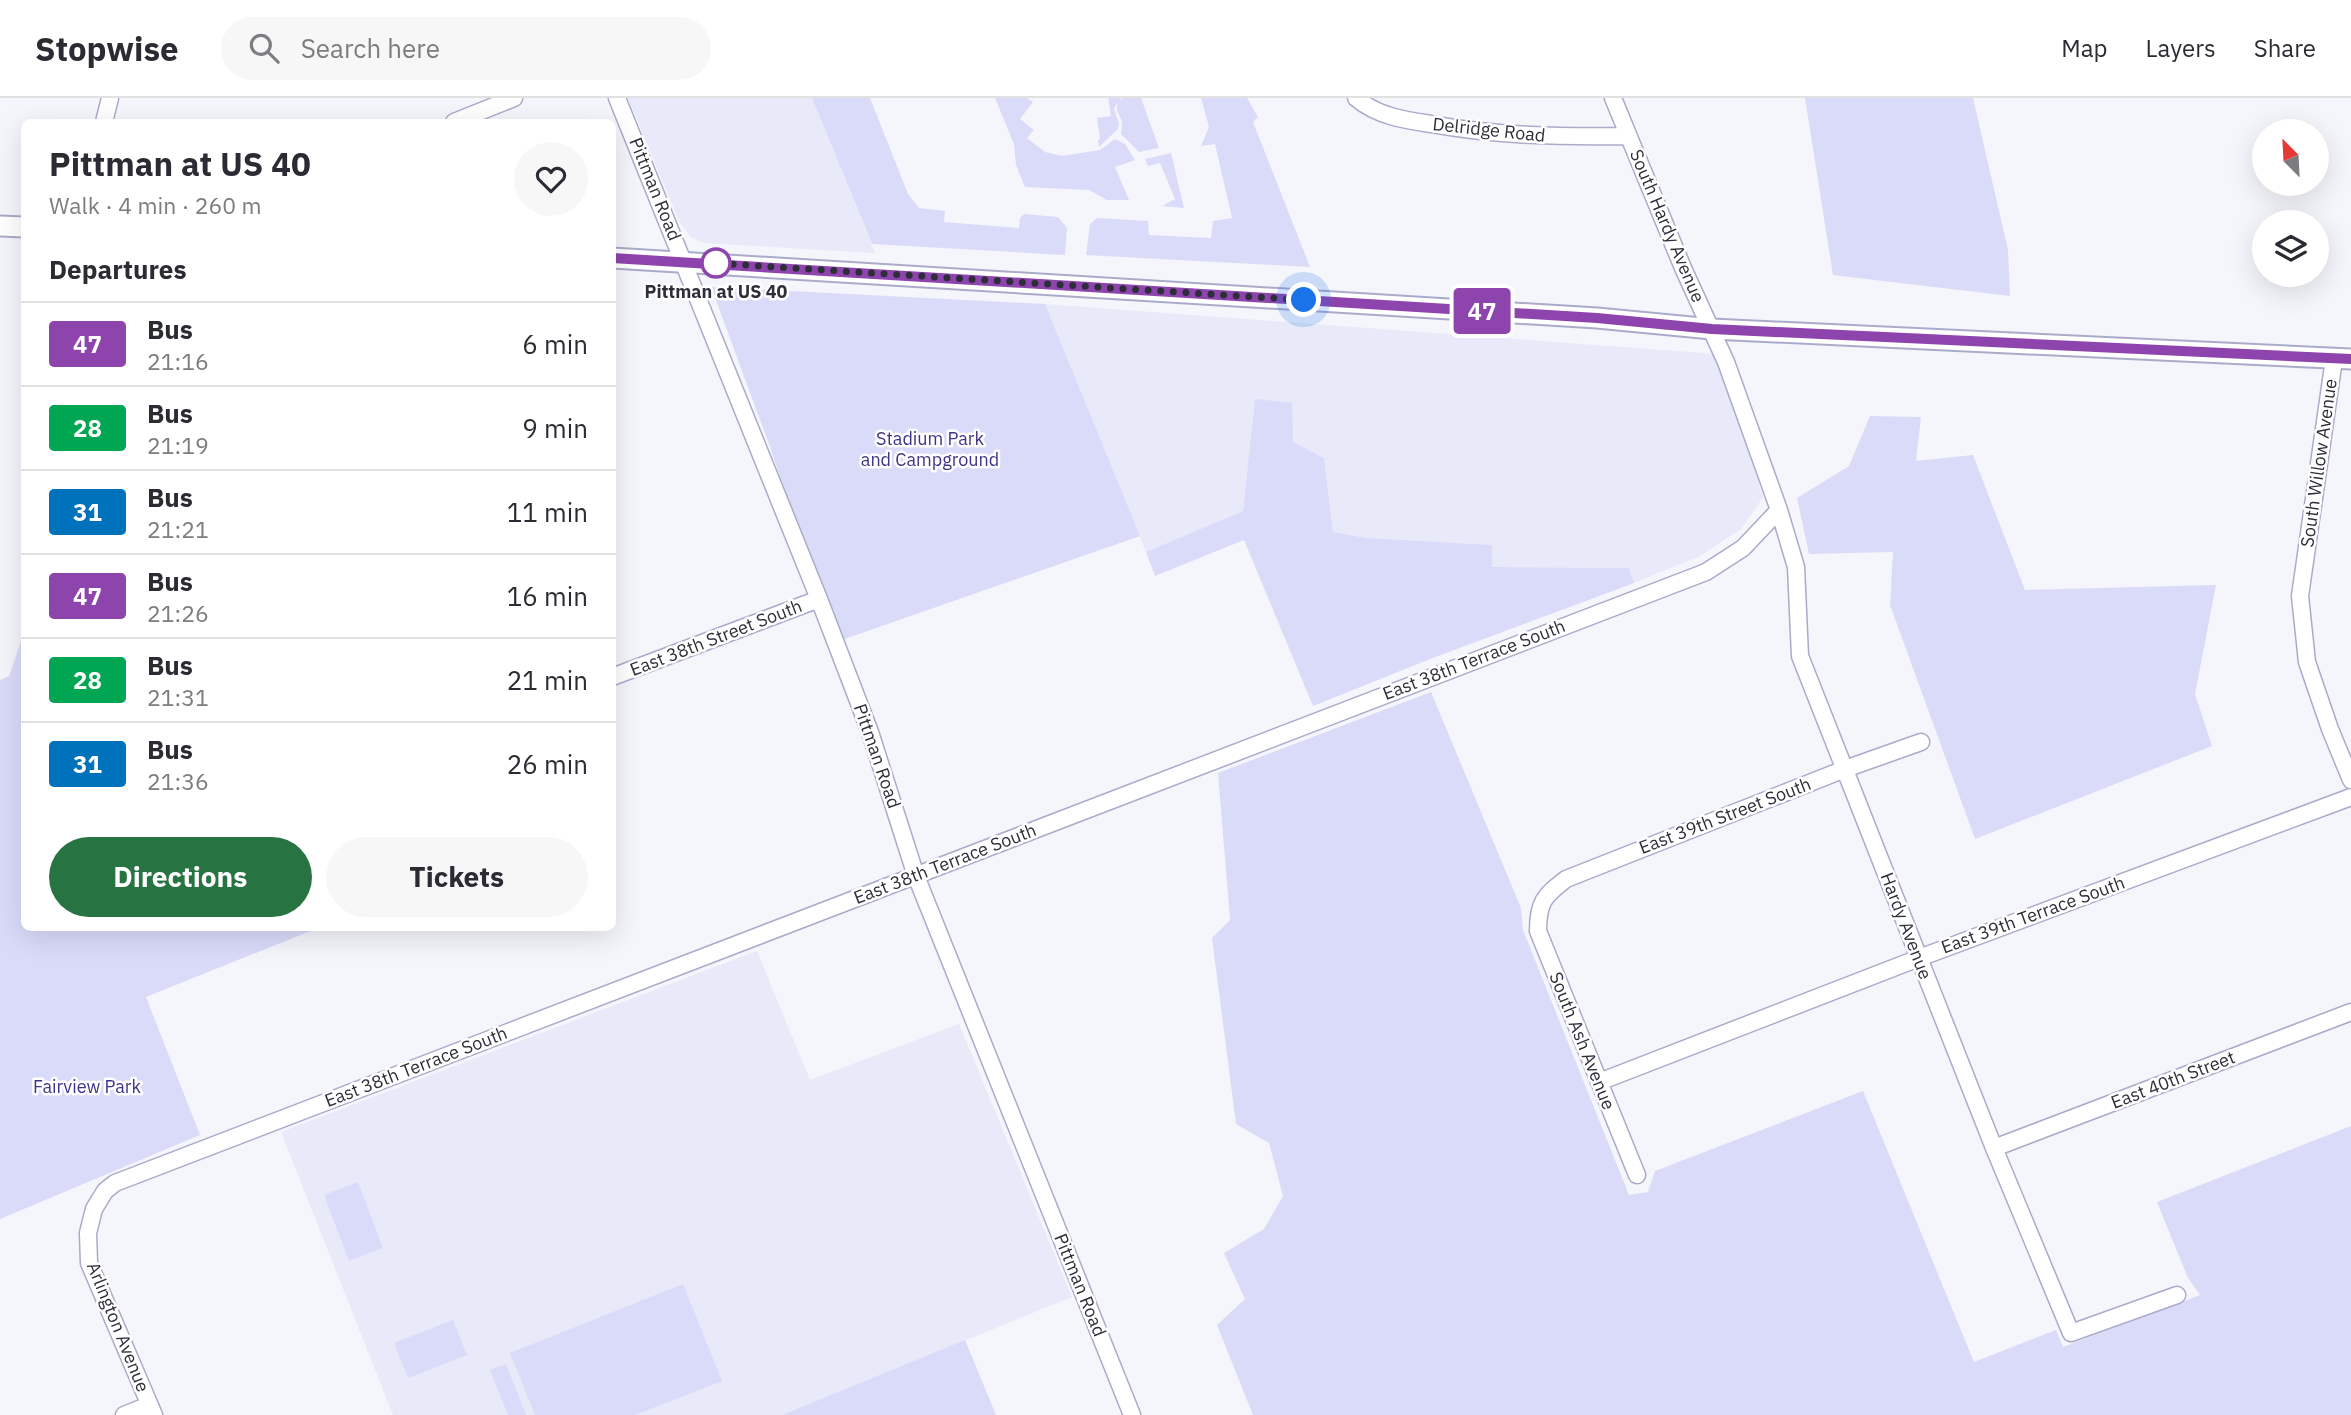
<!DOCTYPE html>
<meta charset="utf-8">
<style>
:root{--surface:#fff;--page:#f7f7f7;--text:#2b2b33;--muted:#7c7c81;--line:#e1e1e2;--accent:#277342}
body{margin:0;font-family:"IBM Plex Sans",sans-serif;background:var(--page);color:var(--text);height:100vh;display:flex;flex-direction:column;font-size:26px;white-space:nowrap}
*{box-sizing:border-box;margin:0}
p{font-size:23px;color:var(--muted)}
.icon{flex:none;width:38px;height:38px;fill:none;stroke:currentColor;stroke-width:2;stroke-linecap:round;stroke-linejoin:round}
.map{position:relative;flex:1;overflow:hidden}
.details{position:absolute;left:21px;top:21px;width:595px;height:812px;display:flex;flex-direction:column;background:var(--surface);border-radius:10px;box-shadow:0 7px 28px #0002}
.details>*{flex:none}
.badge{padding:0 14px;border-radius:5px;font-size:24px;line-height:46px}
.needle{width:46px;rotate:336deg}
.controls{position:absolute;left:2252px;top:21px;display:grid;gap:14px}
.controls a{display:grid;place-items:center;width:77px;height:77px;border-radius:50%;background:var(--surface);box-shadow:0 7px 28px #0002;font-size:35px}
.you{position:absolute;width:35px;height:35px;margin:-18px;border:5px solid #fff;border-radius:50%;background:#1a73e8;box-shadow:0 0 0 10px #1a73e833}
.map>.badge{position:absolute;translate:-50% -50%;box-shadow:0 0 0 4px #fff}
h2{padding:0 28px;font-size:26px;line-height:63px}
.round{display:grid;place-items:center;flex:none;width:74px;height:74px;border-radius:37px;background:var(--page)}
.overview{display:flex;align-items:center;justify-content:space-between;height:119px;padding:0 28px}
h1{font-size:33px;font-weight:700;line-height:52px}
.primary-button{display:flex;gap:14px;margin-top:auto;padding:14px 28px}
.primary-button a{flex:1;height:80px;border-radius:42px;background:var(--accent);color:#fff;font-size:28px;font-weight:700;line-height:80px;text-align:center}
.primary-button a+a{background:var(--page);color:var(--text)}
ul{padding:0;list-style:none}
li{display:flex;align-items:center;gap:21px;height:84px;padding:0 28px;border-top:2px solid var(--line)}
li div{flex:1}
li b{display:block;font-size:26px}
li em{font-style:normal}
li .badge{min-width:77px;font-weight:700;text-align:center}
header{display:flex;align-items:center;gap:42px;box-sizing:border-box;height:98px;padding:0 35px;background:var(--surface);border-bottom:2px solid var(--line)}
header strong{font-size:33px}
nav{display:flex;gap:38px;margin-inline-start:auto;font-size:24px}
.search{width:490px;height:63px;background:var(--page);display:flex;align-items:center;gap:18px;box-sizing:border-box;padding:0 24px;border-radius:38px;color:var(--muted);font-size:26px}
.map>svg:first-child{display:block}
</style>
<header>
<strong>Stopwise</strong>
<div class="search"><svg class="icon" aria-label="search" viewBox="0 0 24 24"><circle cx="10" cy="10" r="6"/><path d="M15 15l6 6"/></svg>Search here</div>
<nav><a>Map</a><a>Layers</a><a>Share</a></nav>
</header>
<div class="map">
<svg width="2351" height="1317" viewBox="0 0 2351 1317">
<rect width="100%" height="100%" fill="#f5f5fc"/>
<path fill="#e8e9f9" d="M628 0H812L875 155 704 145 691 139 680 125Z
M1045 206 1717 256 1763 399 1741 431 1700 458 1634 485 1629 470 1492 469V447L1367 440 1333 434 1324 361 1293 344 1255 301 1243 413 1146 454Z
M757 853 810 982 959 926 1072 1199 782 1317H393L281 1034Z"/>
<path fill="#dadbf9" d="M812 0H870L908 96 919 110 945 113 944 124 1019 130 1020 120 1024 116 1058 119 1067 130 1065 157 872 146Z
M995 0H1027L1033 4 1020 21 1034 32 1027 40 1045 54 1062 58 1100 52 1115 41 1125 46 1135 62 1115 69 1129 102H1107L1089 92 1025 89 1016 67 1014 46Z
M1108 0H1120L1121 2 1122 0H1141L1159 50 1139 54 1121 36 1122 23 1117 13V5L1114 11 1119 25 1118 31 1099 49 1098 42 1100 41 1097 20 1111 18Z
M1201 0H1247L1258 19 1253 24 1310 169 1086 157 1090 126 1097 120 1148 123 1149 137 1211 140 1213 123 1232 120 1215 46 1201 48 1209 29Z
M1805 0H1973L2008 152 2010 198 1833 177Z
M1171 55 1184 110 1162 108 1175 101 1160 65 1148 68 1145 61Z
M711 189 1045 206 1140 438 836 544 769 346Z
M1255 301 1292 305 1293 344 1324 360 1333 434 1367 440 1492 447V469L1629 470 1634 485 1430 561 1313 608 1244 442 1155 478 1146 454 1243 413Z
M1870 318 1921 319 1916 363 1973 357 2025 492 2216 487 2195 596 2212 648 1975 741 1890 507 1893 454 1809 456 1797 400 1849 368Z
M24 535V830H318L146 899 200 1037 0 1121V582L9 578Z
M1431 594 1521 810 1523 832 1629 1097 1648 1094 1655 1073 1863 993 1974 1264 2056 1232 2063 1249 2200 1197 2188 1180 2157 1104 2351 1028V1317H1253L1217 1227 1245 1201 1224 1155 1264 1131 1283 1098 1269 1045 1236 1026 1212 840 1230 822 1218 675Z
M358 1084 383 1150 349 1163 324 1097Z
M683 1186 722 1283 635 1317H535L510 1255Z
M453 1222 467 1257 408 1280 394 1245Z
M965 1242 996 1317H782Z
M506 1266 526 1317H508L490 1272Z"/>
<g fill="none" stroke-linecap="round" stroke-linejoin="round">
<defs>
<path id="minor" d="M617 0 819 501 870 634 916 778 1132 1317
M1356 0C1377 18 1404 22 1431 26 1496 38 1562 39 1628 38
M1613 0 1683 170 1726 264 1779 412 1796 469 1800 558 1994 1050 2071 1235 2177 1197
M104 24 110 0
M454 24 514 0
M2334 261 2300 498 2307 564 2330 631 2351 682
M612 579 819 501
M1599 984 1919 860 2351 699
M1994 1050 2351 914
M1637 1077 1538 833C1538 804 1544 798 1566 781L1845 671 1921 644
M124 1317 149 1307
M154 1317 89 1165 88 1135 94 1111 105 1093 115 1085 1706 474 1743 450 1779 412"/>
<path id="major" d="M0 128 24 129
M612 160 1597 220 1712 231 2351 261"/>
</defs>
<use href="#minor" stroke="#aaabca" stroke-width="19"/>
<use href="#major" stroke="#aaabca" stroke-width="23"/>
<use href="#minor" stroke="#fff" stroke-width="16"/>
<use href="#major" stroke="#fff" stroke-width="19"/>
</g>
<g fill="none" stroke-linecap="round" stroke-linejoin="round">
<defs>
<path id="line" d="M612 160 1597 220 1712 231 2351 261"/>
</defs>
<use href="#line" stroke="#fff" stroke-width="16"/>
<use href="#line" stroke="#8e44ad" stroke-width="10"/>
<path stroke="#2e2e3a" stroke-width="7" stroke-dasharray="0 12.6" d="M716 165H712L1304 202"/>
</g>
<circle fill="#fff" stroke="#8e44ad" stroke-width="3.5" cx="716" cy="165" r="14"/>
<g text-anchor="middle" stroke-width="5" stroke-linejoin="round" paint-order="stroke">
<g font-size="18" fill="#2e2e3a" stroke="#fff">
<text transform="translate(1489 32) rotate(6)" y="6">Delridge Road</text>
<text transform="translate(655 91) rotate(68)" y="6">Pittman Road</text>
<text transform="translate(1667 128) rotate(67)" y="6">South Hardy Avenue</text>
<text transform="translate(2319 365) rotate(-82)" y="6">South Willow Avenue</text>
<text transform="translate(716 540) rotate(-21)" y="6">East 38th Street South</text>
<text transform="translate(1474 562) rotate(-21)" y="6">East 38th Terrace South</text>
<text transform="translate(877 658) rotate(71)" y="6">Pittman Road</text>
<text transform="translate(1725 718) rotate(-21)" y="6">East 39th Street South</text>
<text transform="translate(945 766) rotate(-21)" y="6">East 38th Terrace South</text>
<text transform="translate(2033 817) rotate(-20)" y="6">East 39th Terrace South</text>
<text transform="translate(1906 828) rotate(69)" y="6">Hardy Avenue</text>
<text transform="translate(1582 943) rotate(68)" y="6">South Ash Avenue</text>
<text transform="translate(416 969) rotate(-21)" y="6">East 38th Terrace South</text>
<text transform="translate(2173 982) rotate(-21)" y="6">East 40th Street</text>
<text transform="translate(1080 1187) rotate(68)" y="6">Pittman Road</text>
<text transform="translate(118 1229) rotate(68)" y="6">Arlington Avenue</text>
</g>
<g font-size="18" font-weight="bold" fill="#2e2e3a" stroke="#fff">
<text x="716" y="200">Pittman at US 40</text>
</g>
<g font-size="18" fill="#3e3487" stroke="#fff">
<text x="930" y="347">Stadium Park<tspan x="930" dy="21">and Campground</tspan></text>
<text x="87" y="995">Fairview Park</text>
</g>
</g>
</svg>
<div class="controls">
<a><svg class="needle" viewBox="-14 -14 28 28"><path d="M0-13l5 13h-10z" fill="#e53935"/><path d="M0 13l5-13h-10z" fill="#7c7c81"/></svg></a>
<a><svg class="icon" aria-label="layers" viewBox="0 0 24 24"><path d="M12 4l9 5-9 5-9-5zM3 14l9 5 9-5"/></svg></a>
</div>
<div class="you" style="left:1304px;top:202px"></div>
<b class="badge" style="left:1482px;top:213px;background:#8e44ad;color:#fff">47</b>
<section class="details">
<div class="overview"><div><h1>Pittman at US 40</h1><p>Walk · 4 min · 260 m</p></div><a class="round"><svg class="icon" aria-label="heart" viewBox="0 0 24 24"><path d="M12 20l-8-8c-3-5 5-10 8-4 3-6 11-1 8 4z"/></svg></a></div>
<h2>Departures</h2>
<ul>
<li><span class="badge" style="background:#8e44ad;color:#fff">47</span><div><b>Bus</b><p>21:16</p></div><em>6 min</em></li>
<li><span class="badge" style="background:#00a651;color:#fff">28</span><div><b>Bus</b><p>21:19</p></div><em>9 min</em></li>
<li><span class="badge" style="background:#0072bc;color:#fff">31</span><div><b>Bus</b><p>21:21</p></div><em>11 min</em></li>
<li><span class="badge" style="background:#8e44ad;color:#fff">47</span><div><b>Bus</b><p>21:26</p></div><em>16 min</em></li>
<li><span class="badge" style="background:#00a651;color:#fff">28</span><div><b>Bus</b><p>21:31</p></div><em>21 min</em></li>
<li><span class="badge" style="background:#0072bc;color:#fff">31</span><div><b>Bus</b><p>21:36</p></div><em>26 min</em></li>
</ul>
<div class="primary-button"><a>Directions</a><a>Tickets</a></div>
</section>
</div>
